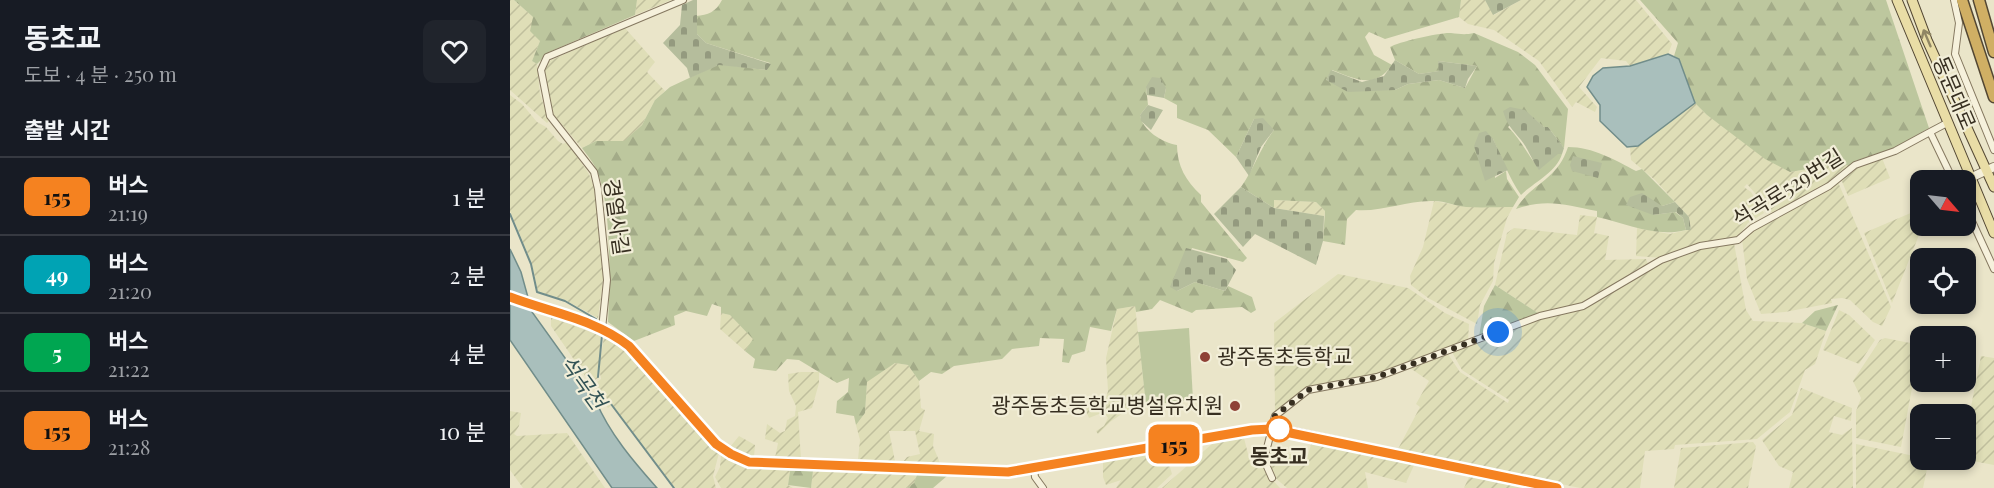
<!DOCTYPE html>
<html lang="ko">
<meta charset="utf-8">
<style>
:root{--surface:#171b24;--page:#20242c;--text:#f1f3f6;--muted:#9ea1a6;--line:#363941}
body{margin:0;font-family:"Playfair Display","Noto Sans KR",serif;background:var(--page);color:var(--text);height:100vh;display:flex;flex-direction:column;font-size:22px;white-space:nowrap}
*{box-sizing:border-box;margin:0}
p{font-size:20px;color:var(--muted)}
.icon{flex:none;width:33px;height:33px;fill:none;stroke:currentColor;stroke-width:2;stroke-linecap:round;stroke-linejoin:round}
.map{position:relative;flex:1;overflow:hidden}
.side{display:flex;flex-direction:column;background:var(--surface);width:510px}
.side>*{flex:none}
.badge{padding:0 12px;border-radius:9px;font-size:21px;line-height:39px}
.needle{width:39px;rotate:118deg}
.tools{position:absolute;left:1400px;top:170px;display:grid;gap:12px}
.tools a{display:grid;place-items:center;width:66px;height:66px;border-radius:12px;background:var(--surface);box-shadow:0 3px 9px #0003;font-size:30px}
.you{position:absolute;width:30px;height:30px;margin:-15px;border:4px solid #fff;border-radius:50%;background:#1a73e8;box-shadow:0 0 0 9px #1a73e833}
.map>.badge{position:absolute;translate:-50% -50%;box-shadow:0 0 0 3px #fff}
h2{padding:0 24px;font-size:22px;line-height:54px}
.round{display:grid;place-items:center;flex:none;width:63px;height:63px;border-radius:12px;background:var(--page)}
.overview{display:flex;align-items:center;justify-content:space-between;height:102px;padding:0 24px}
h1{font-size:28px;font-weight:700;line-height:45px}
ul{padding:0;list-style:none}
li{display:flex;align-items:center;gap:18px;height:78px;padding:0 24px;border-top:2px solid var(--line)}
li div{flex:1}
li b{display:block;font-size:22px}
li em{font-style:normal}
li .badge{min-width:66px;font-weight:700;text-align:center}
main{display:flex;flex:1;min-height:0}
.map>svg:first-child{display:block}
</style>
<main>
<section class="side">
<div class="overview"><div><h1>동초교</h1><p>도보 · 4 분 · 250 m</p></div><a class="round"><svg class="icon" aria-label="heart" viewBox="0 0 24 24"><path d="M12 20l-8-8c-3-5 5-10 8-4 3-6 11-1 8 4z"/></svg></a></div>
<h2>출발 시간</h2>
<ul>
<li><span class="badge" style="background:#f58220;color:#111">155</span><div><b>버스</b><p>21:19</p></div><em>1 분</em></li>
<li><span class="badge" style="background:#00a3b4;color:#fff">49</span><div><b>버스</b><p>21:20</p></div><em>2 분</em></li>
<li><span class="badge" style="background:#00a651;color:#fff">5</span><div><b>버스</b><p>21:22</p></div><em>4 분</em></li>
<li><span class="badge" style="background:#f58220;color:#111">155</span><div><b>버스</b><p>21:28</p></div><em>10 분</em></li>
</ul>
</section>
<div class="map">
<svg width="1484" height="488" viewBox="0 0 1484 488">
<defs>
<pattern id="farmland-furrows" width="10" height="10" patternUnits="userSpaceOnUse" patternTransform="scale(1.5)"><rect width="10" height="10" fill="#dfdeb7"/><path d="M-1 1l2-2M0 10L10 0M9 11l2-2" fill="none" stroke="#c0bf9d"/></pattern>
<pattern id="forest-firs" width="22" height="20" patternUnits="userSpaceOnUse" patternTransform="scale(1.5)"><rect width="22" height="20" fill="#bdc79e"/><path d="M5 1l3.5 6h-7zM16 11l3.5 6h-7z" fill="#a3ab88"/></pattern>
<pattern id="cemetery-stones" width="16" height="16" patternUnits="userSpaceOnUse" patternTransform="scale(1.5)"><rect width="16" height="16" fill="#b5bd9c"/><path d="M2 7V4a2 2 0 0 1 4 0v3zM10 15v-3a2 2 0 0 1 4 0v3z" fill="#949a7f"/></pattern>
</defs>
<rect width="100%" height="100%" fill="#eae5c9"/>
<path fill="url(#farmland-furrows)" d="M0 0H4L23 17 30 41 22 61 27 64 30 94 39 121 37 123 0 90Z
M127 0H161L125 15Z
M951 0H975L984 15 1011 0H1126L1162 44 1158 54 1120 66 1116 61 1091 58 1069 87 1087 107 1085 112 1066 102 1062 107 1029 61 984 30 958 24 949 17Z
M115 28 145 62 137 72 155 91 145 100 132 125 114 142 86 141 72 148 43 114 34 72 39 61Z
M0 95 12 104 27 122 36 127 48 141 53 144 57 142 79 174 86 192 94 272 88 318 55 300 28 292 22 264 0 211Z
M1185 103 1197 115 1280 172 1333 163 1340 167 1318 185 1264 215 1237 184 1234 187 1241 192 1254 213 1238 223 1227 238 1152 258 1126 256 1127 228 1160 234 1181 229 1179 217 1145 180 1121 160 1120 148 1128 146Z
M1372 158 1380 178 1338 196 1331 179 1347 166Z
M1328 182 1381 307 1372 326 1363 322 1340 300 1332 298 1321 299 1322 303 1275 312 1251 314 1237 279 1232 239 1242 230Z
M763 200 806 202 815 211 814 216 764 208Z
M924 201 956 207H1003L997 218 984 263 983 281 970 305 967 324 918 298 901 285 900 276 913 247Z
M1410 209V225H1413L1382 303 1354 233Z
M1070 215 1087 217 1084 233 1099 236 1095 260 1136 259 1139 266 1073 304 1031 315 985 285 997 233 1004 228 1067 235Z
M1224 243 1236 310 1243 321 1292 323 1316 331 1305 364 1295 370 1280 412 1247 439 1165 445 1164 449 1135 451 1130 488H1070L888 449 910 407 906 404 919 381 900 368 938 354 950 372 998 403 999 400 952 370 942 352 1030 319 1074 308 1152 262 1191 248Z
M828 274 898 288 935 313 959 324 958 341 866 374 798 388 765 413 764 323Z
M625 306 636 405 619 409 600 422 588 434 586 431 594 426 598 418 594 412 579 418 574 407 596 399 598 391 596 358 607 309Z
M1329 310 1339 315 1365 340 1349 364 1313 350Z
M211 313 220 315 244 339 235 351 210 329Z
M41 317 91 336 88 378 80 383 41 326Z
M94 337 116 352 209 453 203 476 206 488H165L102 405 98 408 83 385 91 379 89 367Z
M1375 338 1410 345 1391 447 1346 438V411L1351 398 1343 381 1370 340Z
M1471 356 1484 358V465L1452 459H1455V437Z
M385 363 398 365 409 381 411 408 415 410 409 431 424 434 423 446 430 463 393 462 397 457 410 454 405 431H379L385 461 348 459 350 440 346 425 355 413 357 381Z
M291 372H309V383L302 408 288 412 291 459 265 458 268 443 255 439 257 424 270 433 275 431 277 420 285 416 286 406 279 391 278 374Z
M1291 388 1342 408 1341 421 1324 416 1319 432 1332 435 1342 428 1343 488H1279L1283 472 1269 466 1252 440 1282 415Z
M0 411 11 413 9 426 4 434 7 436 57 433 95 488H13L0 470Z
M229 436 245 445 244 457 220 447Z
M734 438 741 466 753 463 756 473 770 488H652L703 443Z
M802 441 905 463 896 483 855 472 858 488H777L763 476 757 460 759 453 798 455Z
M1243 442 1246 446 1238 488H1164L1171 448Z
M1346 444 1419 459 1413 488H1346Z
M655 451 662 474 647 488H606L611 480 596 485 593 477V462Z
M211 455 242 468 280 471 278 485 283 488H211L205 477 210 467Z
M303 471 407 475 404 484 397 488H301Z
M960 475 1023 488H954Z"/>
<path fill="url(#forest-firs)" d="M4 0H127L125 15 39 52 27 64 22 61 30 41 20 31 23 17Z
M212 0H951L949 17 875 39 859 32 855 37 864 55 882 65C864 90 846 79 822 70L816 80 885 90 898 84 929 80 955 88 967 66 928 61 930 71 909 74 885 60 880 47C888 42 931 32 941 33 950 34 955 35 964 33L1008 52 1025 65 1058 109 1054 148 1038 127H1034L1015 111 998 127C1011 140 1018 155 1029 169L1048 153 1052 154C1046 173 1024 182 1011 195 999 178 992 158 983 139L985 178 996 171 997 179 1009 197 1003 207C988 207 972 208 956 207 946 206 935 201 924 201 897 200 873 212 846 210L837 219 835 245 813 241 815 211 806 202 764 200V208L731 187C744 169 750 148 764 130L744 119 726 157 698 130 667 118V105L654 98 656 88 636 87 638 105 630 115C632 130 653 143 667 145 667 166 676 181 691 195V202L737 258 733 262 682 248 667 291 685 282 715 291 718 286 742 297 746 310 741 313 732 307 686 310 682 313 650 300 642 309 626 312 625 306 607 309 601 331 580 327 575 351 562 355 559 363 552 362 554 339 530 338 529 346 502 349 492 359 444 366 432 374 421 372 409 381 398 365 385 363 357 382 355 413 346 425 344 416 326 413 327 401 338 392 339 378 327 383 289 360 277 359 266 371 243 368 245 359 235 351 243 339 220 315 211 313V307L202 304 197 316 176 311 164 316 165 325 124 341 98 322C100 285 102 205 87 171 84 163 77 155 72 148L86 141H114L132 125 145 100 160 87 209 64 257 70 260 63 196 43 187 34 186 16C198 15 206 12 212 0Z
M1130 0H1376L1419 128 1385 148 1345 161 1340 167 1333 163 1280 172 1255 159 1197 115 1185 103 1169 59 1164 56 1168 43Z
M1058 147C1083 147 1105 160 1126 171L1132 169 1165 202 1152 206 1143 215 1165 212 1173 218 1176 230C1145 238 1116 223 1087 217V211C1056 205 1037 198 1006 209 1021 183 1047 181 1058 147Z
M985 285 1031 315 969 337 974 306Z
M1328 305 1316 331 1292 323 1305 311Z
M280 471H303L301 488 278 485Z
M407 475 437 476 423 488H397L404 483Z"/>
<path fill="url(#cemetery-stones)" d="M183 0H187V34L196 43 261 64 257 70 209 65 180 78 177 68 153 43 170 25 172 5Z
M975 0H1011L983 15Z
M885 60 909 74 929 71 928 61 967 66 958 79 955 88 929 80 898 84 885 90 838 92 816 80 821 70 852 82 874 76Z
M642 77 650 78 656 88 654 98 637 95 636 87Z
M638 105 653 110 641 130 631 121 630 115Z
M1000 107 1015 110 1034 127H1038L1054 148 1052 154H1048L1029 170C1022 161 1018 148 1011 140 1002 129 997 125 993 111Z
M753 118 764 130 751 147 739 176 726 157 744 119Z
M976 131 983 139 998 170 975 181 964 146 969 133Z
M1063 156 1092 163 1088 178 1062 171 1060 165Z
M731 187 764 208 814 216 813 241 806 265 745 234 733 247 704 214Z
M1132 193 1152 206 1165 202 1179 217 1181 230H1176L1173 218 1166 212 1143 215 1116 205 1120 197Z
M676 248 717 259 726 270 715 291 685 282 667 291 660 287Z"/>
<path fill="#bdc79e" d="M679 328 683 400 636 405 628 332Z"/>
<path fill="#a9bfbc" stroke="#718d8a" stroke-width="1.5" d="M1158 54 1169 59 1185 103 1128 146 1117 147 1090 121V105L1077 87 1083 76 1093 68 1120 66Z
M0 249 11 272 22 312 86 401C99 433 124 462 147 488H102L0 340Z"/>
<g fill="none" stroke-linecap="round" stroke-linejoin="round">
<path stroke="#718d8a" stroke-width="2" d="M0 214 21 264 27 292 55 301 86 319
M83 331 92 335 88 377
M101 404 164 488"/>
<defs>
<path id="minor" d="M1444 0 1449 23 1445 54 1484 150
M1437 123 1420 132 1443 180
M1455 206 1484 269
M92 329 97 280 88 189 84 172 40 116 31 70 37 57 173 0
M524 469 525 477 533 488
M762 478 754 460 765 416 798 390 867 377 1030 316 1073 306 1151 260 1190 246 1228 240 1242 228 1319 186 1345 165 1385 151 1420 132"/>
<path id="tertiary" d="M1460 178 1484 167
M0 297C39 312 86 319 119 346L206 444 221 454 239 462 498 472 749 429 778 431 1047 488"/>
<path id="primary" d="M1387 0 1484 233
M1402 0 1417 40 1484 187"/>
<path id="motorway" d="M1452 0 1484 97
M1469 0 1484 52"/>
</defs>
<use href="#minor" stroke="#857860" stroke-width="8"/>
<use href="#tertiary" stroke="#857860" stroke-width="10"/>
<use href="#primary" stroke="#534733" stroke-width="11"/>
<use href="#motorway" stroke="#534733" stroke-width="13"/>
<use href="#minor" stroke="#f6f1dc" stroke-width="6"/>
<use href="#tertiary" stroke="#f6f1dc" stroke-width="8"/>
<use href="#primary" stroke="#e9dda6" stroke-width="9"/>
<use href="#motorway" stroke="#d0af64" stroke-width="10"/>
</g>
<defs><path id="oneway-shaft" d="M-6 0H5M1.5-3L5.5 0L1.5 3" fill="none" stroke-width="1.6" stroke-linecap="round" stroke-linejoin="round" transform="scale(1.5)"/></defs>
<use stroke="#908664" href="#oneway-shaft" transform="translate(1417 38) rotate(-113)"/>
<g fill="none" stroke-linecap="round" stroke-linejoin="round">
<defs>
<path id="line" d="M0 297C39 312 85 319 119 346L206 444 221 454 239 462 498 472 742 430 761 429 1047 488"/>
</defs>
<use href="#line" stroke="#fff" stroke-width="14"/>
<use href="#line" stroke="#f58220" stroke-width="9"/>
<path stroke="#372f21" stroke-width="6" stroke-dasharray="0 10.8" d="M769 429H761L765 416 798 390 867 377 988 332"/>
</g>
<g fill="#8e4136" stroke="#f2eed8" stroke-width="2">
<circle cx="695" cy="357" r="6"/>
<circle cx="725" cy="406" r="6"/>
</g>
<circle fill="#fff" stroke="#f58220" stroke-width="3" cx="769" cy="429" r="12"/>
<g text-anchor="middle" stroke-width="4.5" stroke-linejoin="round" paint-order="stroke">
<g font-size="21" fill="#372f21" stroke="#f2eed8">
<text transform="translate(1444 93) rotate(67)" y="7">동문대로</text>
<text transform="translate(1278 188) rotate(-32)" y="7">석곡로529번길</text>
<text transform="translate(106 217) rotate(82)" y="7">경열사길</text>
</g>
<g font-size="21" fill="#372f21" stroke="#f2eed8" text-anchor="start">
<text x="707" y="364">광주동초등학교</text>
<text x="713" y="413" text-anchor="end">광주동초등학교병설유치원</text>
</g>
<g font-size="21" font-weight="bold" fill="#372f21" stroke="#f2eed8">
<text x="769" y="464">동초교</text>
</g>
<g font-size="22" font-style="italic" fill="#325255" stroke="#f2eed8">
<text transform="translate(73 382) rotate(54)" y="8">석곡천</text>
</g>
</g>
</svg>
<div class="tools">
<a><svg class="needle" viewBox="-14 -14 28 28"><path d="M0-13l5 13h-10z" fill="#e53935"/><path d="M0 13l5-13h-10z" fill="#9ea1a6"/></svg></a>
<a><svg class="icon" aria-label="locate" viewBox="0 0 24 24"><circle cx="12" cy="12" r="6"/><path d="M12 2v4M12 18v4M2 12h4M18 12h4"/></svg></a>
<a>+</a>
<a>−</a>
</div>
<div class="you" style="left:988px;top:332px"></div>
<b class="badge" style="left:664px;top:444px;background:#f58220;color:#111">155</b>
</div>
</main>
